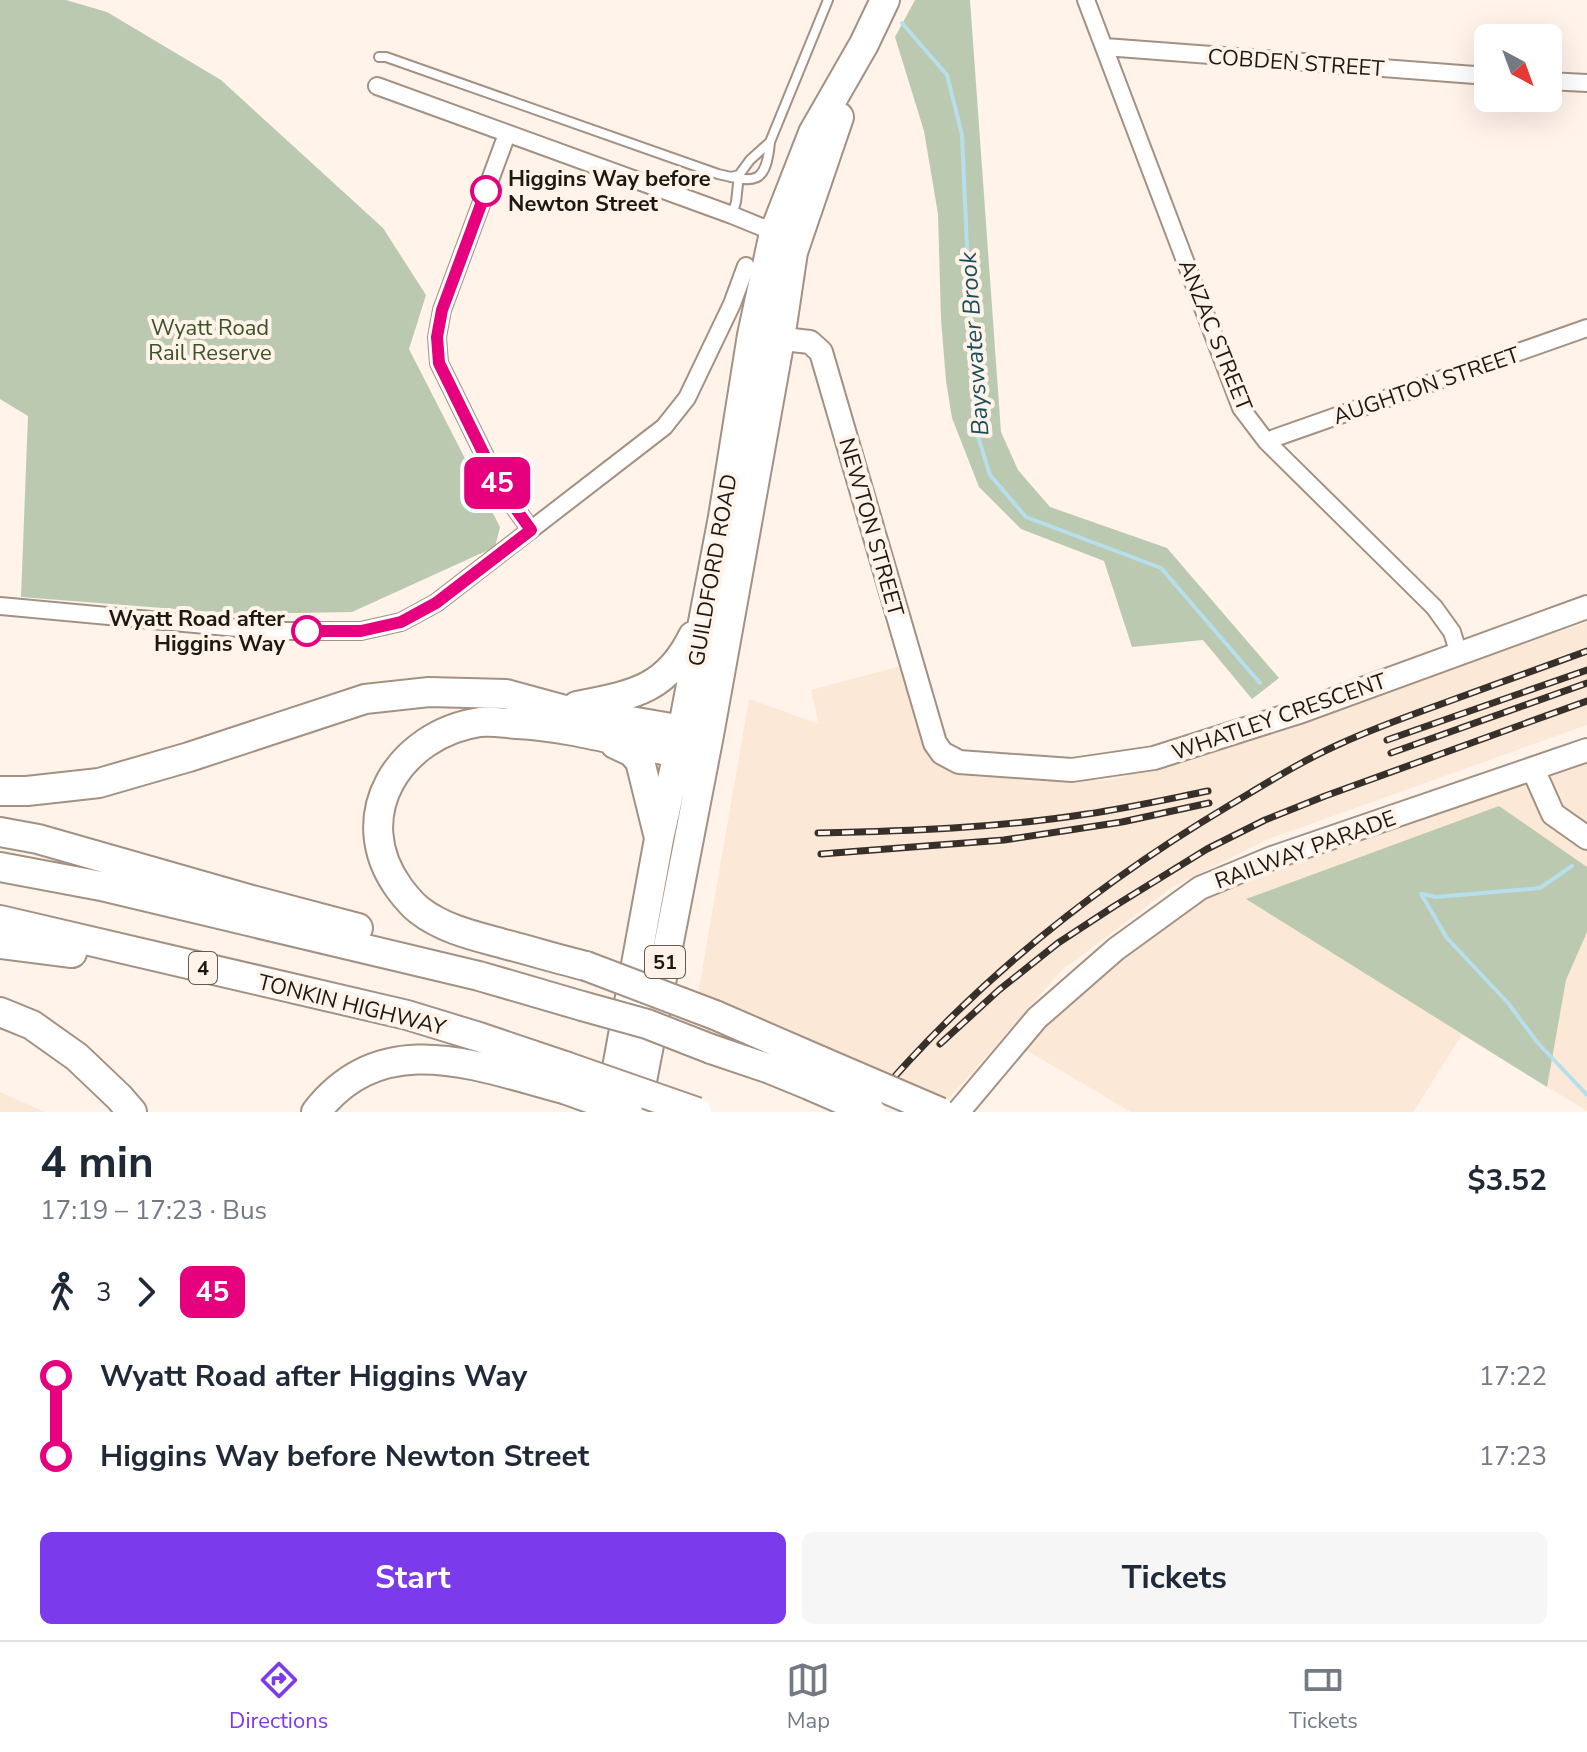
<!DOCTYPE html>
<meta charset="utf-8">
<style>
:root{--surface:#fff;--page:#f6f6f7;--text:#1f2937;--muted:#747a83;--line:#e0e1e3;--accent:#7c3aed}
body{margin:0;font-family:"Nunito Sans",sans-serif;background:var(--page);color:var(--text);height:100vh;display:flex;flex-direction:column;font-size:30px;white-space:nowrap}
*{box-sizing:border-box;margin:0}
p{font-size:26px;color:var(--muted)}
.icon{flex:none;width:44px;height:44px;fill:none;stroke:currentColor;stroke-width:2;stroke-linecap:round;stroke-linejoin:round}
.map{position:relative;height:1112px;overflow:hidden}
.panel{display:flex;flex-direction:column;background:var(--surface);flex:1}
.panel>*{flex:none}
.badge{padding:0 16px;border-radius:12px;font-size:28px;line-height:52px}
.needle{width:52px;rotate:139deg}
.controls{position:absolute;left:1474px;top:24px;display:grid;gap:16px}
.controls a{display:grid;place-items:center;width:88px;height:88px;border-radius:12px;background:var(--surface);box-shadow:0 8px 32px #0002;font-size:40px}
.map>.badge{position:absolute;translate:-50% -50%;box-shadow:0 0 0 4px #fff}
.legs{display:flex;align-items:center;gap:12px;height:88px;padding:0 40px;font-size:26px}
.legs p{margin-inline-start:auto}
.headline{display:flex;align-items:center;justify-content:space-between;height:136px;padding:0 40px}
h1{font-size:44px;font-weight:700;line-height:60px}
.primary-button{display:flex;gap:16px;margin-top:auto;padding:16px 40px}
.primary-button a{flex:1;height:92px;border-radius:12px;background:var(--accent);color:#fff;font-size:32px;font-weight:700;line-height:92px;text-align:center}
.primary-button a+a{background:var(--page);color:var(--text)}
ul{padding:0 40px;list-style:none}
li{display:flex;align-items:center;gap:28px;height:80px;font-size:30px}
li i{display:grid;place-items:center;width:12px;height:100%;margin:0 10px;background:currentColor}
li i::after{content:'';width:20px;height:20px;margin:-10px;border:6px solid;border-radius:50%;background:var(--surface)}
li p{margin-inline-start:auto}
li:first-child i{background:linear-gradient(#0000 50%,currentColor 0)}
li:last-child i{background:linear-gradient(currentColor 50%,#0000 0)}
.dock{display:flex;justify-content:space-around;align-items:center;height:112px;border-top:2px solid var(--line);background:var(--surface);font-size:22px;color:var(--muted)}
.dock a{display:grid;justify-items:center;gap:4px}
.dock .current{color:var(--accent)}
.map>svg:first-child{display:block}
</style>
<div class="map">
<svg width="1587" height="1112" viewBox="0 0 1587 1112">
<rect width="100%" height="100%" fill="#fff3ea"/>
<path fill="#fce8d7" d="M1587 622V725L1266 840 1171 888 1061 971 937 1112 695 1012 749 699 819 724 811 690 901 666 929 756 975 777 1111 780 1271 730Z
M1587 750V1111L1462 1035 1413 1112H1131L1016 1044 1193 893Z
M0 1092 45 1112H0Z"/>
<path fill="#bbc9b0" d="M0 0H66L107 12 221 80 383 228 426 295 409 349 500 527 495 547 352 612 240 614 21 597 28 416 0 399Z
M915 0H970L1001 432 1018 470 1050 507 1167 548 1279 678 1252 699 1203 640 1132 647 1104 561 1021 529 979 487 952 418 946 381 941 319 938 214 924 131 895 37Z
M1499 806 1587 867V932L1566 980 1547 1087 1246 899Z"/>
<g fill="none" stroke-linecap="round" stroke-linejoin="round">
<path stroke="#b7dfeb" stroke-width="4" d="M902 23 947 75 962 135 975 427 990 475 1026 517 1161 568 1260 683
M1421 894 1447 938 1508 1003 1537 1042 1587 1095
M1422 894 1436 897 1540 888 1572 866"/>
<defs>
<path id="lane" d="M379 57H386L718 174C755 183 766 185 770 142L828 0
M731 177 739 175 750 160 770 142
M732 215 736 202 739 175"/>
<path id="street" d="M1086 0 1241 408 1266 441 1434 607 1452 632 1459 654
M1105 47 1488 76
M1548 81 1587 83
M377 86 732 215 781 235
M507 134 442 310 437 337 439 363 500 487 531 530
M1266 441 1587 328
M0 606 270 631H361L401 622 436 603 664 427 687 398 732 304 746 266"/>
<path id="secondary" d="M765 337 810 342 821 352 935 743 942 753 959 762 1072 770 1154 758 1302 711 1587 607
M1533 769 1553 814 1587 838
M958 1112 1037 1018 1116 949 1200 888 1272 858 1587 750"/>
<path id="highway" d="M577 706C632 695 667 690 693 636
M615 744 632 752 640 761 658 834
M0 791H27L99 783 189 757 365 699 429 692 506 694 561 709 700 733
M0 832 38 839 248 899 358 928
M0 867 101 886 479 976 582 1006
M0 920 407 1015 479 1037 565 1066
M0 944 72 953
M586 966C558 959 531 951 504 944 475 936 443 929 419 910 411 904 405 896 399 888 347 816 399 734 480 722 492 721 505 723 517 724 577 727 636 747 696 756
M0 1012 32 1025 77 1057 119 1097 132 1112
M715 1015 821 1061
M711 1049 770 1069 809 1085
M610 1106 659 839 678 753 723 517 752 335 774 233 813 133 864 44 885 0
M316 1112C383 1026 476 1066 564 1089
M636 1112 709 735 780 339 793 252 839 117"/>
</defs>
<use href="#lane" stroke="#a39183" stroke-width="12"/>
<use href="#street" stroke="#a39183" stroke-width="20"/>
<use href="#secondary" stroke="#a39183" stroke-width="26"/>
<use href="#highway" stroke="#a39183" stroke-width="32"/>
<use href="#lane" stroke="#fff" stroke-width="8"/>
<use href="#street" stroke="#fff" stroke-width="16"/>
<use href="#secondary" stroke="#fff" stroke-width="22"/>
<use href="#highway" stroke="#fff" stroke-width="28"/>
<defs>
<path id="rail" d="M1387 740 1587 670
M1391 753 1587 683
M818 833C908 831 998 828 1087 814 1128 808 1168 799 1208 791
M821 854 1004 840 1122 822 1209 803
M940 1044 999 990 1058 943 1113 907 1207 849 1265 820 1325 796 1587 701
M864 1112C967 988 1092 887 1230 805 1267 783 1303 760 1342 743 1379 726 1417 713 1455 699 1499 683 1543 667 1587 651"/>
</defs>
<use href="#rail" stroke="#37302a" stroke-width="7"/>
<use href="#rail" stroke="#fff3ea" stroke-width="4" stroke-dasharray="12" stroke-linecap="butt"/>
<defs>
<path id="highway-bridge" d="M586 966 715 1015
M582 1006 647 1024 711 1049
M821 1061 940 1112
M565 1066 697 1112
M809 1085 871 1112
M564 1089 628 1112"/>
</defs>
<use href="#highway-bridge" stroke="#a39183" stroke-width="32" stroke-linecap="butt"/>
<use href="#highway-bridge" stroke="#fff" stroke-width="28"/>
</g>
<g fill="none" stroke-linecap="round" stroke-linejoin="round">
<defs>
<path id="line-1" d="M307 631H361L401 622 436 603 531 530 500 487 439 363 437 337 442 310 486 191"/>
</defs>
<use href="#line-1" stroke="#fff" stroke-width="18"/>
<use href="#line-1" stroke="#e6007e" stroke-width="12"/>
</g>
<g fill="#fff" stroke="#e6007e" stroke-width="4">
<circle cx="486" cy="191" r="14"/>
<circle cx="307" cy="631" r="14"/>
</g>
<g text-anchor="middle" stroke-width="8" stroke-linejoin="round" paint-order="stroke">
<g fill="#fff3ea" stroke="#625a53" stroke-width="2">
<rect x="645" y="946" width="40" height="32" rx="6"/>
<rect x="189" y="952" width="28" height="32" rx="6"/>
</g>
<g font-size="20" font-weight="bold" fill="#1e1812">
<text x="665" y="969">51</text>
<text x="203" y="975">4</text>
</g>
<g font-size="22" fill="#1e1812" stroke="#fff3ea">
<text transform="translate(1296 62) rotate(4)" y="8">COBDEN STREET</text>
<text transform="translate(1216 335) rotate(68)" y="8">ANZAC STREET</text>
<text transform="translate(1426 385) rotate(-19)" y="8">AUGHTON STREET</text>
<text transform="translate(872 527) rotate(74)" y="8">NEWTON STREET</text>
<text transform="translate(712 570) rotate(-80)" y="8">GUILDFORD ROAD</text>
<text transform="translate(1279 716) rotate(-19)" y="8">WHATLEY CRESCENT</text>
<text transform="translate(1305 849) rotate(-20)" y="8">RAILWAY PARADE</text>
<text transform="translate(352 1004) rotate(14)" y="8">TONKIN HIGHWAY</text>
</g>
<g font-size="22" font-weight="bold" fill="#1e1812" stroke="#fff3ea" text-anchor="start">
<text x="508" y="186">Higgins Way before<tspan x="508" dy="25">Newton Street</tspan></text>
<text x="285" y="626" text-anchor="end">Wyatt Road after<tspan x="285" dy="25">Higgins Way</tspan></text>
</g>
<g font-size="22" fill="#3b5226" stroke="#fff3ea">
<text x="210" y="335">Wyatt Road<tspan x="210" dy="25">Rail Reserve</tspan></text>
</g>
<g font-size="24" font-style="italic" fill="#194e5c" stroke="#fff3ea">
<text transform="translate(974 344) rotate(-94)" y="8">Bayswater Brook</text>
</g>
</g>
</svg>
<div class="controls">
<a><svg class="needle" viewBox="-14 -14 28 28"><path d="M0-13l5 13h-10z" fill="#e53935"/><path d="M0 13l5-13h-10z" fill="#747a83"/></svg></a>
</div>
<b class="badge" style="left:497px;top:483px;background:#e6007e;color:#fff">45</b>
</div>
<section class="panel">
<div class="headline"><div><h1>4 min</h1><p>17:19 – 17:23 · Bus</p></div><b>$3.52</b></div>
<div class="legs"><svg class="icon" aria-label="walk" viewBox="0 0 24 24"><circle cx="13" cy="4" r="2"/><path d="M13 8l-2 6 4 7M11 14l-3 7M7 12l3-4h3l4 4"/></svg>3<svg class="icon" aria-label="forward" viewBox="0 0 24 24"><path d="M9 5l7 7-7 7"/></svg><b class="badge" style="background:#e6007e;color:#fff">45</b></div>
<ul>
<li><i style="color:#e6007e"></i><b>Wyatt Road after Higgins Way</b><p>17:22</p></li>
<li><i style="color:#e6007e"></i><b>Higgins Way before Newton Street</b><p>17:23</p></li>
</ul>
<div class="primary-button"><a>Start</a><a>Tickets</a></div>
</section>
<nav class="dock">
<a class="current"><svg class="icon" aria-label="directions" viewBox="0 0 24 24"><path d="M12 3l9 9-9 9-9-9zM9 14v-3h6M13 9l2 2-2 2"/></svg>Directions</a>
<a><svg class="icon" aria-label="map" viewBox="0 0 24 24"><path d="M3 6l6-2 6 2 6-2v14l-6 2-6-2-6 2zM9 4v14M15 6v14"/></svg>Map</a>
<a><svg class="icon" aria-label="tickets" viewBox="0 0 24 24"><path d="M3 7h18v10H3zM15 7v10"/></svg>Tickets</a>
</nav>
